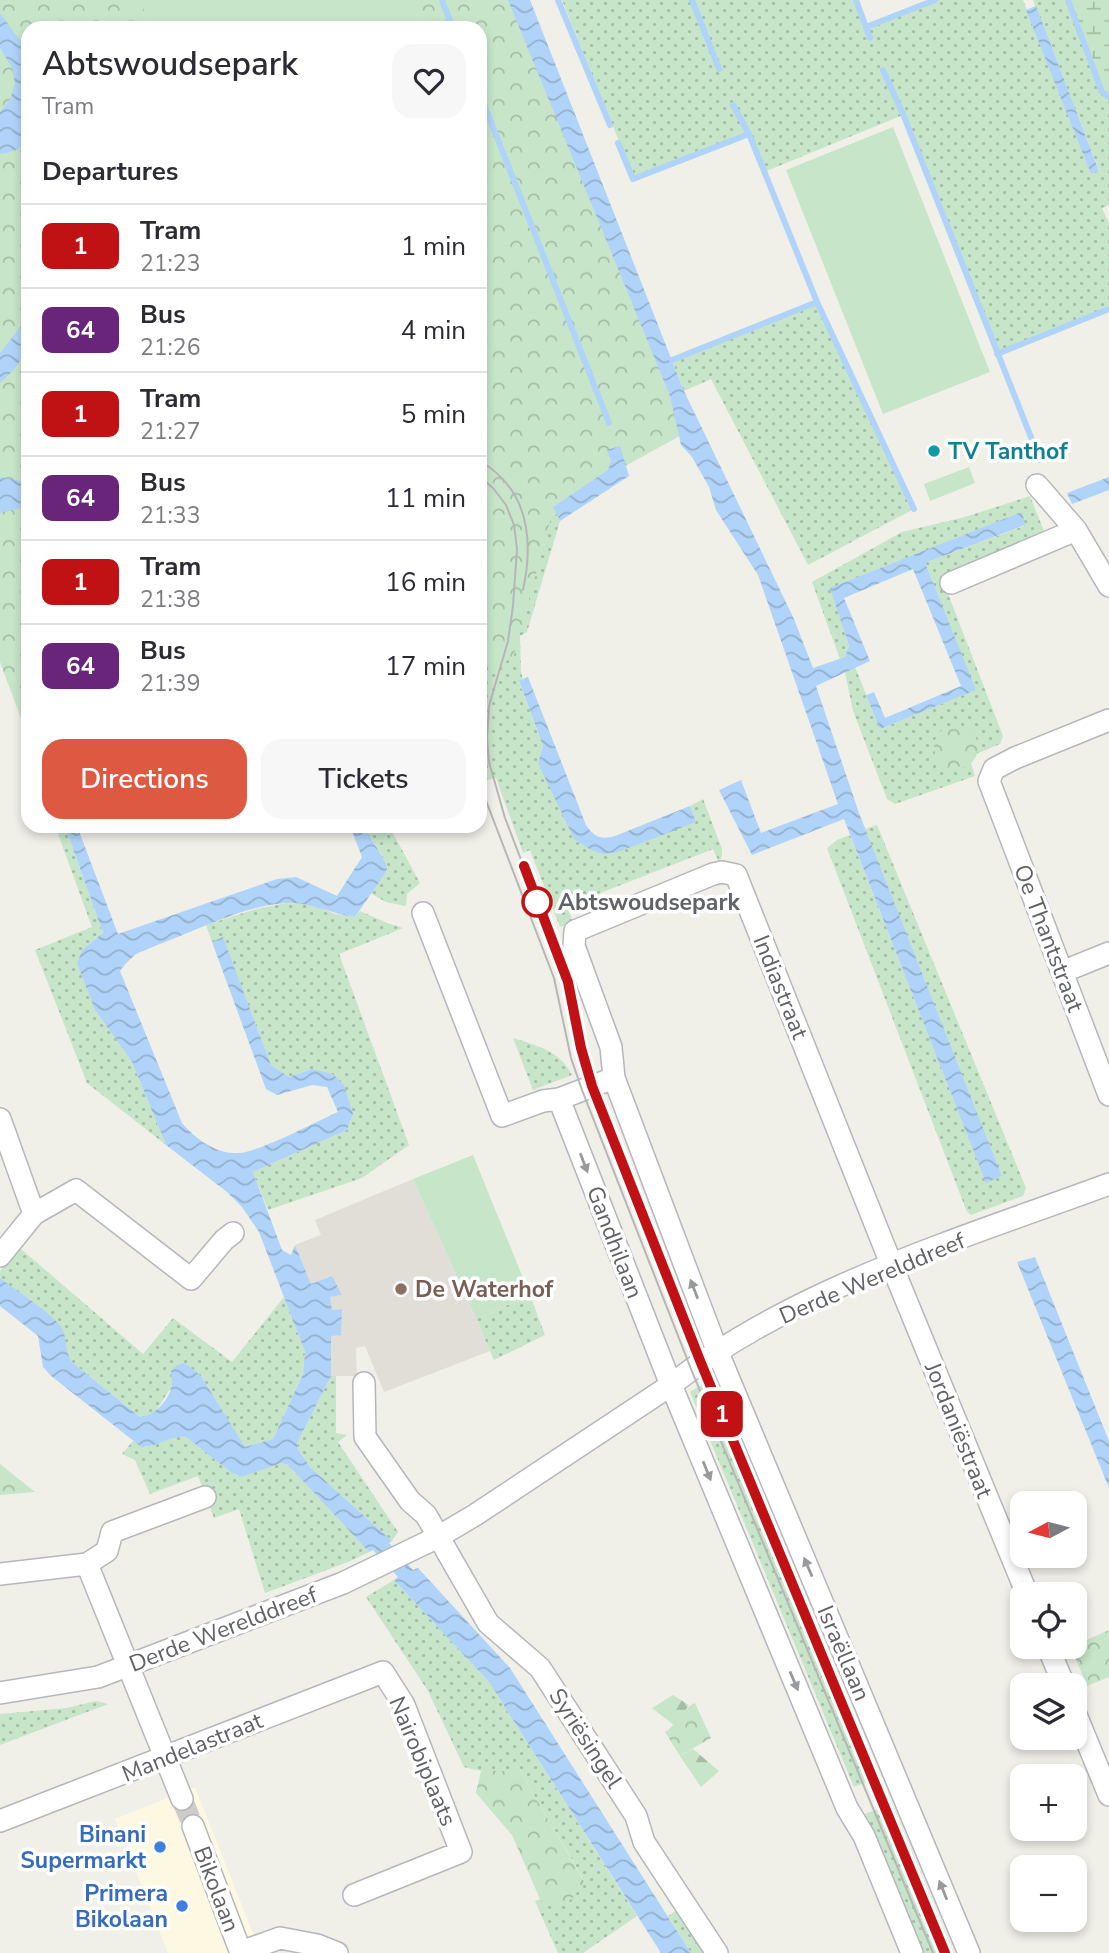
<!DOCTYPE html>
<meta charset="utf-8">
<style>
:root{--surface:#fff;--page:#f7f7f7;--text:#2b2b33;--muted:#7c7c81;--line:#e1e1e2;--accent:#dd5942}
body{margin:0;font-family:"Nunito Sans",sans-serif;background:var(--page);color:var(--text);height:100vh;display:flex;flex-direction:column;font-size:26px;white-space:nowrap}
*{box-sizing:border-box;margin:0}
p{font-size:23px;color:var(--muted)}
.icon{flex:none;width:38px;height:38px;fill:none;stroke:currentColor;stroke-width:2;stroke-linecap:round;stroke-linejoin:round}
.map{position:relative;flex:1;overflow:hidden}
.drawer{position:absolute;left:21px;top:21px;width:466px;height:812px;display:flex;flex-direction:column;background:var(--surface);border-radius:21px;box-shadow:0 4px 10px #0003}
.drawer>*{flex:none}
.badge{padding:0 14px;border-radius:10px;font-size:24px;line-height:46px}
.needle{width:46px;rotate:263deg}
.fabs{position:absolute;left:1010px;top:1491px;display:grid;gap:14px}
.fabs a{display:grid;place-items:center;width:77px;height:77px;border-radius:14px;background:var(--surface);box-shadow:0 4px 10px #0003;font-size:35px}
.map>.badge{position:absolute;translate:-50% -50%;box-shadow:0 0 0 4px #fff}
h2{padding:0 21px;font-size:26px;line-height:63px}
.round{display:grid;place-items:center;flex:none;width:74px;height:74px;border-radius:21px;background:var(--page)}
.summary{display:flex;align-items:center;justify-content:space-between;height:119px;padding:0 21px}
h1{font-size:33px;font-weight:600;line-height:52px}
.primary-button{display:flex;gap:14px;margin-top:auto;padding:14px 21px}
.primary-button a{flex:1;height:80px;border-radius:21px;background:var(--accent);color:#fff;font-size:28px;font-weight:600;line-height:80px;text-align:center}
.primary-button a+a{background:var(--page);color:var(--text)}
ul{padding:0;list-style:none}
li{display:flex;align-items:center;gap:21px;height:84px;padding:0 21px;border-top:2px solid var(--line)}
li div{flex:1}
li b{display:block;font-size:26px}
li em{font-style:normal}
li .badge{min-width:77px;font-weight:700;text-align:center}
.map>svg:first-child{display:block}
</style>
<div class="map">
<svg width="1109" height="1953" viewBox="0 0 1109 1953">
<defs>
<pattern id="grass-dots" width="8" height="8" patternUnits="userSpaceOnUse" patternTransform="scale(1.75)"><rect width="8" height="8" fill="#c7e5c9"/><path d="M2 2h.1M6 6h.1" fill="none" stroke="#a5bda7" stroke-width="1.8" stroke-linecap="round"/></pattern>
<pattern id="forest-firs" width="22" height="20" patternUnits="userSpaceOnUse" patternTransform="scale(1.75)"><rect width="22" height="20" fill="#c7e5c9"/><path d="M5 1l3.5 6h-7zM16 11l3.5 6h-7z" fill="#a5bda7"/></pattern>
<pattern id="wetland-marsh" width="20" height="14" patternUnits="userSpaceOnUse" patternTransform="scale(1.75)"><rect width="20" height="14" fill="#c7e5c9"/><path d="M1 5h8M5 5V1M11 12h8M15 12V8" fill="none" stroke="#a5bda7"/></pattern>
<pattern id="park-crowns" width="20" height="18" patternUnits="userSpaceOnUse" patternTransform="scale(1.75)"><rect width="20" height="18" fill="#c7e5c9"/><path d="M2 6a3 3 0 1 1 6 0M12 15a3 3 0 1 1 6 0" fill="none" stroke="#a5bda7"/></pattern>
<pattern id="water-waves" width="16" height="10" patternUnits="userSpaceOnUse" patternTransform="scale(1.75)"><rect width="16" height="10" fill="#b0d4f9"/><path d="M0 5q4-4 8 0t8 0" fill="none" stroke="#93afcd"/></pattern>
</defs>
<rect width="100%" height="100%" fill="#f0efe8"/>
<path fill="#fcf8e2" d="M195 1787 254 1936 272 1953H168L115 1819Z"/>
<path fill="#e0ded7" d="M413 1179 490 1351 384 1392 365 1346 356 1348 357 1376H331V1335L341 1309 332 1310 330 1297 341 1295 311 1284 295 1245 321 1235 315 1220Z"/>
<path fill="url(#grass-dots)" d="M562 0H856L866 27 935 0H1023L1091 174 1099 170 1033 0H1068L1102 92 1109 97V205L1102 208 1109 224V309L997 354 903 115 764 172 749 134 635 181Z
M480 237 553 507 560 521 527 632 520 636 521 672 523 679 519 682 543 746 538 763 591 850 696 822 690 806 703 799 722 849V855L719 862 713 849 567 906 573 922 560 927 530 850 523 853 496 778 487 780 480 765Z
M817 302 914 509 808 565 711 379 684 391 672 360Z
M1030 496 1046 536 945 586 1003 736 1000 744 976 754 977 750 935 754 944 765 964 766 971 763 975 776 895 804 887 799 853 711 845 672 855 667 880 729 975 690 925 563 1024 526 1022 513 831 588 849 646 845 657 840 659 812 582 902 532 965 517Z
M877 825 1026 1188 1023 1196 971 1215 967 1212 827 848 837 840 850 835 986 1182 1002 1176 865 829Z
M55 826H65L103 933 83 949 95 1010 132 1062 166 1145 87 1083 35 950 92 927Z
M364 826H389L420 883 407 894 406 906 386 902 370 893 384 875 385 862Z
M287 903 313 905 335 914 355 917 360 911 387 923 403 928 339 954 409 1145 362 1178 268 1210 253 1172 347 1130 353 1114 311 1069 289 1077 271 1065 223 938 212 942 206 925 256 909Z
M513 1038C538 1046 559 1050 572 1075L533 1090Z
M20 1248 143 1354 173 1318 232 1362 284 1297 305 1352 303 1374 273 1439 245 1448 201 1376C193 1379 180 1381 173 1387 161 1396 160 1418 140 1417L73 1363 68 1357 57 1323 0 1278V1271Z
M530 1295 545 1335 494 1360 476 1319Z
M331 1376H336V1433L347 1435 338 1442 398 1532 392 1541 310 1467 297 1448 298 1441Z
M715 1377 880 1777 854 1787 690 1392Z
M177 1436 186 1437 237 1476 281 1463 288 1465 369 1552 348 1562 265 1593 239 1509 214 1518 198 1476 150 1494 135 1460 122 1454 133 1441 145 1447Z
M394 1580 489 1682 637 1916 583 1953H558L535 1901 540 1899 546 1905 568 1902 585 1882 520 1771H481L464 1767 428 1691 366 1597Z
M96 1701 108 1704 0 1745V1714L67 1708Z
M892 1803 954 1953H923L865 1814Z
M678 1909 704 1953H691L668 1916Z"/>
<path fill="url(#forest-firs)" d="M673 1695 689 1705 675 1726 652 1708Z
M693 1749 719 1771 701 1787 680 1756Z"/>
<path fill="url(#wetland-marsh)" d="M1068 0H1109V97L1102 92Z"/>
<path fill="url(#park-crowns)" d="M0 0H523L687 432 618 470 551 518 513 659 480 668V28H28V737L0 662Z
M934 747a22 22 0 1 1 44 0a22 22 0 1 1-44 0Z
M0 1464 35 1492 0 1495Z
M1109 1630V1677L1087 1686 1071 1647Z
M695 1703 711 1738 680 1756 665 1732C678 1724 683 1708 695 1703Z
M481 1771H520L585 1883C572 1898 568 1908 546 1905L540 1899 512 1835 476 1793Z"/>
<path fill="#c7e5c9" d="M140 0H413L424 28H151Z
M893 127 990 372 883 414 786 170Z
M969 467 975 483 930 501 924 484Z
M473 1155 530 1295 476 1319 413 1179Z"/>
<path fill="url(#water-waves)" d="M508 0H530L684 391 794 619 813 668 845 657 849 646 830 588 1022 512 1025 525 925 563 976 690 880 729 866 695 874 692 885 718 961 686 913 569 844 598 870 661 816 686 859 813 1002 1176 986 1183 844 819 752 855 719 790 741 780 761 833 838 804 758 575 716 510 709 487 692 457 681 445 670 396Z
M1036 6 1099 171 1091 174 1026 10Z
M0 13 28 51V141C22 149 10 153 0 154V112L10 100 15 83 12 68 0 48Z
M26 320C35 344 19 368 0 383V353Z
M620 446 629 476 560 521 553 507 608 470 611 461 607 450Z
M0 477 28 482V506L0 513Z
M1109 477V490L1072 504 1067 493Z
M528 677 586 825C594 837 601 840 615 836L690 806 696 822 618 852 603 854 591 850 574 839 538 763 543 746 519 681Z
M65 826H77L118 934 277 879 296 877 337 896 362 857 350 826H364L385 862 387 869 384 875 355 917C332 914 311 902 287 903 248 905 206 926 170 940 159 945 145 949 135 955 129 960 125 964 120 971L182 1123C196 1139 215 1154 238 1153 258 1153 317 1121 338 1112L327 1087 312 1085 277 1095 266 1089 212 942 223 937 271 1065 289 1077 311 1069 333 1074 344 1085 353 1114 347 1130 253 1172 282 1250 291 1255 295 1245 311 1284 332 1276 342 1295 330 1297 332 1310 342 1309 341 1335 331 1336V1376L298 1441 297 1448 310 1467 392 1541 389 1543 413 1570 418 1568 510 1668 691 1953H661L489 1682 394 1580 398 1577 373 1550 369 1552 288 1465 281 1463 241 1477 232 1473 186 1437C169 1435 156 1449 140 1446L50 1375 43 1367 38 1336 0 1306V1278C13 1288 54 1315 61 1327 68 1338 64 1353 73 1363L140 1417C153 1417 167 1402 171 1389 173 1384 171 1377 171 1371L177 1365 185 1363 201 1376 245 1447 273 1439 303 1374 305 1352 259 1232 242 1207 227 1192 166 1145 132 1062 95 1010 77 963 83 949 103 933Z
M1035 1257 1109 1441V1488L1017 1262Z"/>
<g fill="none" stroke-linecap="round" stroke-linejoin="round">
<path stroke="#b0d4f9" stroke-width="6" d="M442 0 453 28
M558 0 610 125
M692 0 719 69
M856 0 870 38
M1068 0 1102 92 1109 97
M866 27 935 0
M883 70 903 114 1040 460
M480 94 609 423
M618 143 633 179 749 134
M817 302 914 509
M997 354 1109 309
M672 360 817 302 749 134 733 105"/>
<path stroke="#ccccc8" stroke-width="21" stroke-dasharray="21 10" stroke-linecap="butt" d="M182 1799 193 1826"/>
<defs>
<path id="minor" d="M1037 485 1076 530 1109 586
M951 583 1076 530
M1109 720 1015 758 994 769 989 781 1109 1095
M423 913 502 1116 543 1101 559 1099 614 1078
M1062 972 1109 953
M559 1099 671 1385 847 1808 864 1836 912 1953
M0 1119 34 1214
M0 1256 34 1214 76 1190 191 1279 224 1240 233 1233
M364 1383 365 1437 410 1501 426 1515 488 1623 540 1668 636 1816 644 1842 717 1953
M87 1564 107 1551 112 1532 205 1497
M0 1574 87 1564 182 1799
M1048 1647 1064 1685
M0 1693 98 1677 343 1583 438 1537 475 1515 671 1385C791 1289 966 1237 1109 1184
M1074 1710 1109 1795
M0 1821 383 1672 404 1705 461 1852 354 1895
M193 1826 241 1953
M241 1952 280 1938 317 1945 337 1953
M969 1953 718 1353 614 1078 611 1047 574 946 575 931 713 874 722 872 736 875 892 1266 1027 1594"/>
</defs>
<use href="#minor" stroke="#b5b7bb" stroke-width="24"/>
<use href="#minor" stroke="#fff" stroke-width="21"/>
<path stroke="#b6b6b7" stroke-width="2" d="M480 461C529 490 534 539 523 590
M480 477 493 488 506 505 514 525 517 549 513 606 508 641 489 706 487 739 489 762 505 818 568 982 581 1048 592 1086 701 1363 945 1953
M480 785 554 978 571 1058 582 1090 691 1369 933 1953"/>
</g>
<defs><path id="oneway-solid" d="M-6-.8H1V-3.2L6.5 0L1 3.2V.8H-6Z" transform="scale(1.75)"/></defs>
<g fill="#98999c">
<use href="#oneway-solid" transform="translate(584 1163) rotate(69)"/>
<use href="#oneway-solid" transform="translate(694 1289) rotate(-111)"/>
<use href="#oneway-solid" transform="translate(707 1471) rotate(68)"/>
<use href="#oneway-solid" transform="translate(808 1567) rotate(-113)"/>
<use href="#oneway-solid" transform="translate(794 1681) rotate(67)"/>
<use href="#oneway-solid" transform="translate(943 1890) rotate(-112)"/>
</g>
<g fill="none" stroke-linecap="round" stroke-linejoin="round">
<defs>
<path id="line" d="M524 866 568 982 581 1048 592 1086 701 1363 945 1953"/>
</defs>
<use href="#line" stroke="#fff" stroke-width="16"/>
<use href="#line" stroke="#c01115" stroke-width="10"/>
</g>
<circle fill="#0f9aa8" stroke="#fff" stroke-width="2.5" cx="934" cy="451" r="7"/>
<circle fill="#fff" stroke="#c01115" stroke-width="3.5" cx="537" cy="902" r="14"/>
<circle fill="#8d6e63" stroke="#fff" stroke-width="2.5" cx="401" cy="1289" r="7"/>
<g fill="#3f7fe0" stroke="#fff" stroke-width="2.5">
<circle cx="160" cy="1847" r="7"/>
<circle cx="182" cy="1906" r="7"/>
</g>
<g text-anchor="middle" stroke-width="7" stroke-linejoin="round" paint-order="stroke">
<g font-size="23" font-weight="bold" fill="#0d838f" stroke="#fff" text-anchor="start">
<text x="948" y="459">TV Tanthof</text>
</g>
<g font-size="23" font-weight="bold" fill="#606267" stroke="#fff" text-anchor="start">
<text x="558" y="910">Abtswoudsepark</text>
</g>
<g font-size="23" fill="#606267" stroke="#fff">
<text transform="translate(1049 938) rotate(69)" y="8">Oe Thantstraat</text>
<text transform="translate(781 987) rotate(68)" y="8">Indiastraat</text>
<text transform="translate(615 1242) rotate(69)" y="8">Gandhilaan</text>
<text transform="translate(872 1278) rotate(-23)" y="8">Derde Werelddreef</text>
<text transform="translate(959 1430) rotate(68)" y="8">Jordaniëstraat</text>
<text transform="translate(223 1629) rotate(-21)" y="8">Derde Werelddreef</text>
<text transform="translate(844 1653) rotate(67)" y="8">Israëllaan</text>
<text transform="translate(586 1738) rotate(57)" y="8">Syriësingel</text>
<text transform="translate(192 1747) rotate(-22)" y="8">Mandelastraat</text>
<text transform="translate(423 1761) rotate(67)" y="8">Nairobiplaats</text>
<text transform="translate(217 1889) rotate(69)" y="8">Bikolaan</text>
</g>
<g font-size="23" font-weight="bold" fill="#785e54" stroke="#fff" text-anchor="start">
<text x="415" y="1297">De Waterhof</text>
</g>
<g font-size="23" font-weight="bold" fill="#366cbe" stroke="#fff" text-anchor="end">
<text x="146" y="1842">Binani<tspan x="146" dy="26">Supermarkt</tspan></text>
<text x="168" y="1901">Primera<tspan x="168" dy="26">Bikolaan</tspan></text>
</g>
</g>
</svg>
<div class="fabs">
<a><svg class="needle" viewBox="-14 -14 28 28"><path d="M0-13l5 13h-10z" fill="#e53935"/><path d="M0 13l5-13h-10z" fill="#7c7c81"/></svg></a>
<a><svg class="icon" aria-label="locate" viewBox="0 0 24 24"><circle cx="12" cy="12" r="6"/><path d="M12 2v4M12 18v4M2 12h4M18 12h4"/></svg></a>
<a><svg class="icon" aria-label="layers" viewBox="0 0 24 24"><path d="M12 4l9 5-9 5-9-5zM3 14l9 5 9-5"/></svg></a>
<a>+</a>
<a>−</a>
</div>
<b class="badge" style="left:722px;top:1414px;background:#c01115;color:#fff">1</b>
<section class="drawer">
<div class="summary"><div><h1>Abtswoudsepark</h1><p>Tram</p></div><a class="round"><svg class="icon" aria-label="heart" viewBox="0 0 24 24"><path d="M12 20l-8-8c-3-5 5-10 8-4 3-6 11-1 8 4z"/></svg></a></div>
<h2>Departures</h2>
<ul>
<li><span class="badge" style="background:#c01115;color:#fff">1</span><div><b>Tram</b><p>21:23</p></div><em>1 min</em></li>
<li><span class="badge" style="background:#68257a;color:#fff">64</span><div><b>Bus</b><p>21:26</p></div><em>4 min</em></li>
<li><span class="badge" style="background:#c01115;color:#fff">1</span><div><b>Tram</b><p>21:27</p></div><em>5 min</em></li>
<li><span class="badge" style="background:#68257a;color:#fff">64</span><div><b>Bus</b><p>21:33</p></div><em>11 min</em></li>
<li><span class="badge" style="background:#c01115;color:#fff">1</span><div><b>Tram</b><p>21:38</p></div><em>16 min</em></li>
<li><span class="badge" style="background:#68257a;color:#fff">64</span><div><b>Bus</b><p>21:39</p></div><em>17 min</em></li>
</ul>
<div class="primary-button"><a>Directions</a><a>Tickets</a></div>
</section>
</div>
